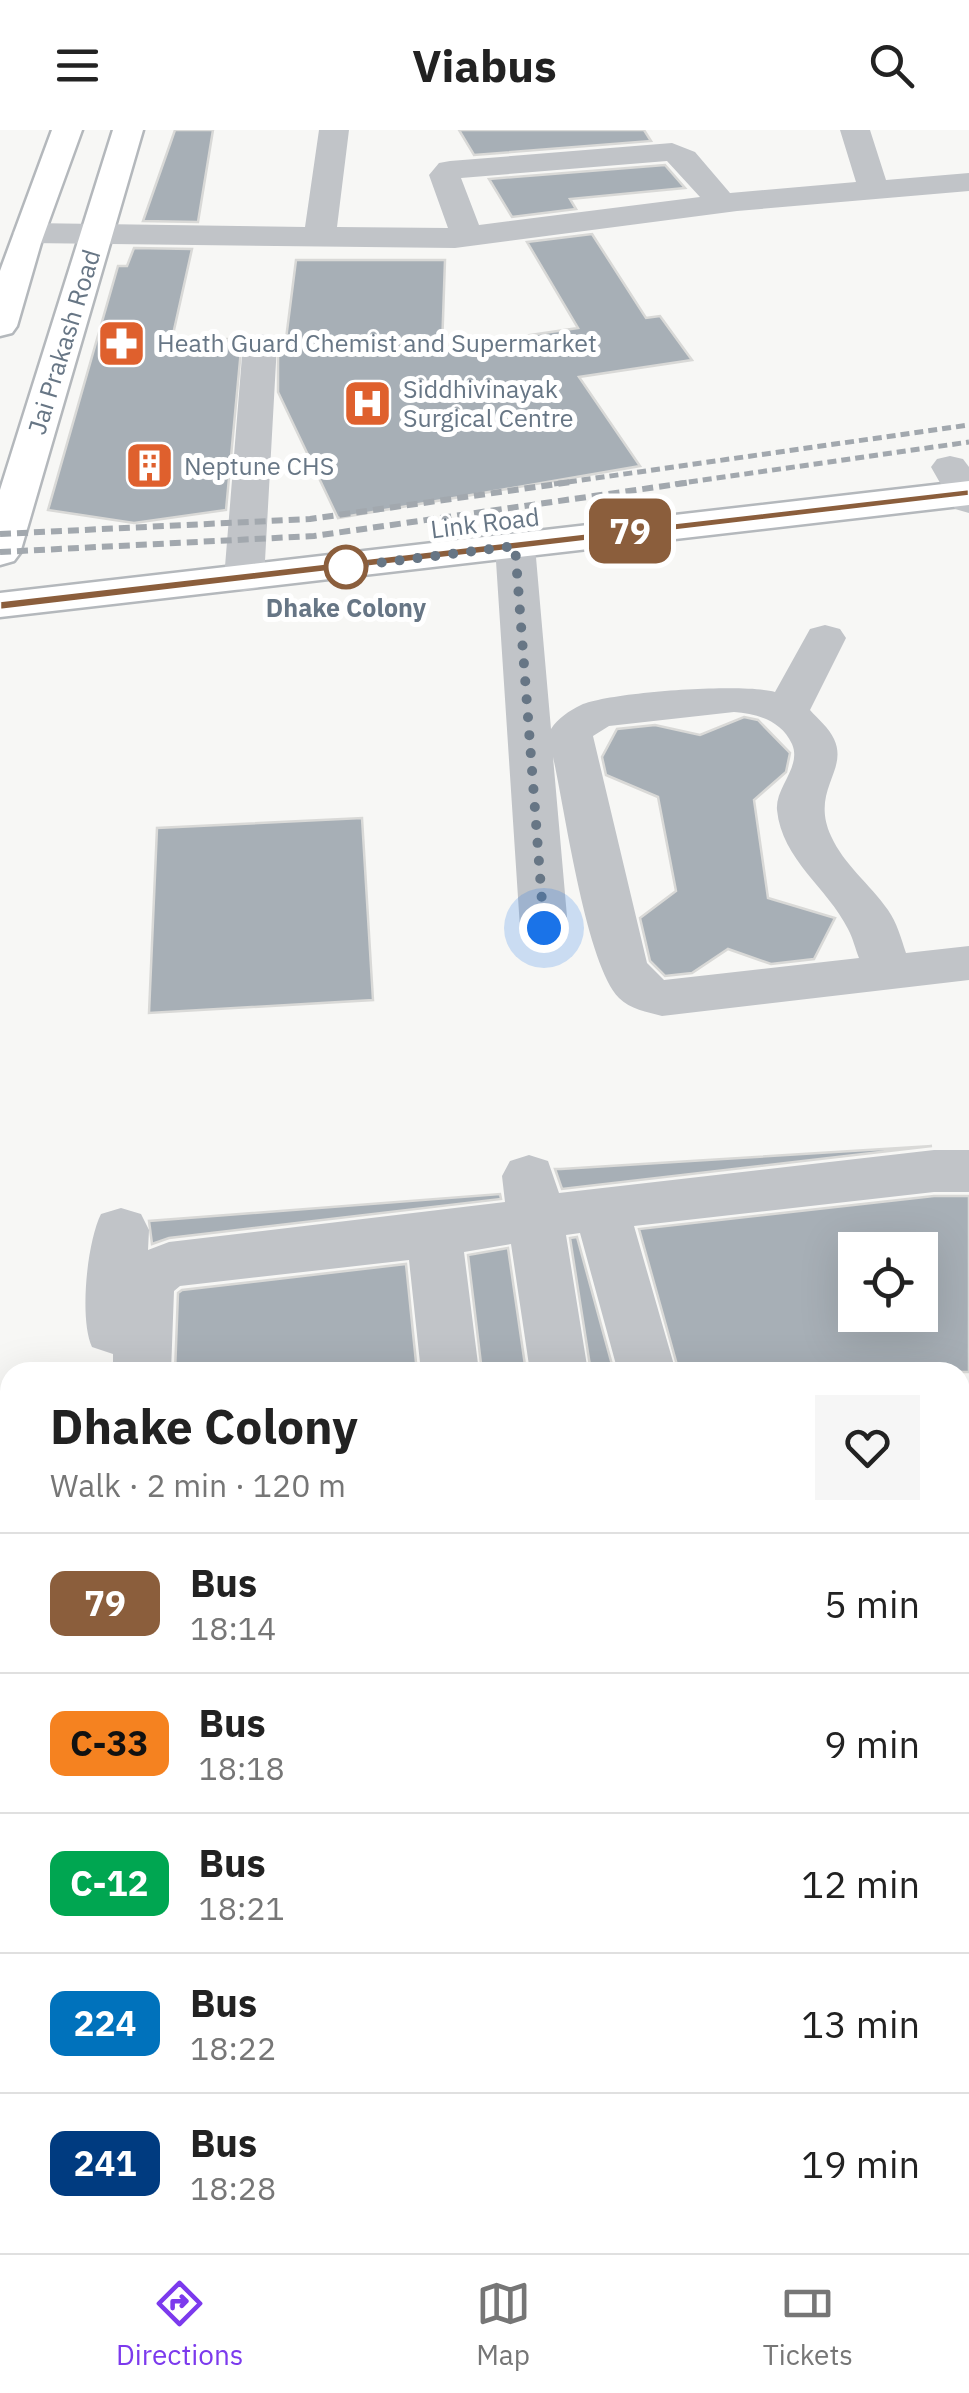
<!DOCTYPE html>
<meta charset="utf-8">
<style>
:root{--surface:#fff;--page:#f6f6f6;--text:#222;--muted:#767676;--line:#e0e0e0;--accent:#7c3aed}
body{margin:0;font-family:"IBM Plex Sans",sans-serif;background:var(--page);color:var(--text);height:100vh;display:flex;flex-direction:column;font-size:38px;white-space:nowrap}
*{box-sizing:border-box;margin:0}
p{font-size:32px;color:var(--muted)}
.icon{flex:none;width:55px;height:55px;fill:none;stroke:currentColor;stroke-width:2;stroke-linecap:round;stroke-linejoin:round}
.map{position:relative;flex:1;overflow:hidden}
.side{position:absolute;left:0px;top:1232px;width:970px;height:892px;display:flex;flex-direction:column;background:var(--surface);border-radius:30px 30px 0 0;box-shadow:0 10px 40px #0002}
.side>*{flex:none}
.badge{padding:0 20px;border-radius:15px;font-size:35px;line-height:65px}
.fabs{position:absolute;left:838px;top:1102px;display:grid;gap:20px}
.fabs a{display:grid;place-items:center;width:100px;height:100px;border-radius:0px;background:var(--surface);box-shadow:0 10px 40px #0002;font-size:50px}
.you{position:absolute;width:50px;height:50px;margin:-25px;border:8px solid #fff;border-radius:50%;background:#1a73e8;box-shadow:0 0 0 15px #1a73e833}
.map>.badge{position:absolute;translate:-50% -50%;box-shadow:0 0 0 5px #fff}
.round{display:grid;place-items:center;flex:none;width:105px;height:105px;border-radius:0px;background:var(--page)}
.overview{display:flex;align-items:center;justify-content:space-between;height:170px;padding:0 50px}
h1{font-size:48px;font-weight:700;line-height:75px}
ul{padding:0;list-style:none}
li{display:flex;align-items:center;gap:30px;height:140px;padding:0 50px;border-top:2px solid var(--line)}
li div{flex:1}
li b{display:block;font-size:38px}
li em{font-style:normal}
li .badge{min-width:110px;font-weight:700;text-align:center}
header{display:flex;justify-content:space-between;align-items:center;height:130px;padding:0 50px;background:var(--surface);font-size:45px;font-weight:700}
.tab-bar{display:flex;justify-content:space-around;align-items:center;height:140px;border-top:2px solid var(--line);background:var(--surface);font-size:28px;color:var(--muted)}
.tab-bar a{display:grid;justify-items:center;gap:5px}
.tab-bar .active{color:var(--accent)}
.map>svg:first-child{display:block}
</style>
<header><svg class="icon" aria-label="menu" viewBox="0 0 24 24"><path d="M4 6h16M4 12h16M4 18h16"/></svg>Viabus<svg class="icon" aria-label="search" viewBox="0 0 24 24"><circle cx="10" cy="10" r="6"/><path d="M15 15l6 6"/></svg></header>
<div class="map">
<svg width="969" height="2123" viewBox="0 0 969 2123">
<rect width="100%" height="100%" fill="#f7f7f5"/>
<path fill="#d7dcd4" d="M10 1665V2115H960V1722L969 1759V2123H0V1666Z"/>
<path fill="#a7afb6" stroke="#d9d9d7" stroke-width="2.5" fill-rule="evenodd" d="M175 0H213L198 92 143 91Z
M459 0H644L651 11 474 25Z
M665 35 685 58 570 69 576 79 512 87 489 49Z
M592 104 646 188 660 186 692 230 579 247 640 336 338 388 278 262V209H286L296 130H445L442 218 578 198 527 112Z
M134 118 192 119 172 209H242L226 380 134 393 48 380 118 136H127Z
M744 587 758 590 790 623 786 642 754 670 768 768 835 788 814 829 771 834 728 819 692 843 665 846 650 831 640 788 676 761 658 667 606 645 602 627 617 599 655 595 700 605Z
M362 688 373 870 149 883 157 698Z
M932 1016 562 1059 555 1039H561Z
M500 1064 501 1069 169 1108 152 1114 149 1091Z
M934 1066H969V1242H679L639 1099ZM855 1120H920V1185H855Z
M577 1107 614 1242H591L570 1108Z
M508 1118 526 1242H482L468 1125Z
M406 1134 417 1242H175L178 1163 182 1160Z"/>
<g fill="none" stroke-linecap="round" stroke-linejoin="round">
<defs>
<path id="major" d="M52 0H82L41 113 17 196 12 203 0 206V141Z
M113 0H143L20 423 14 431 0 435V360Z
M969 351V375L0 487V463Z"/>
</defs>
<use href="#major" stroke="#b4b8bc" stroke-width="5"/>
<path fill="#c1c4c8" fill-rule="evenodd" d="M319 0H349L337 97 448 98 429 45 439 33 450 31 672 13 695 22 730 63 856 52 840 0H870L886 50 969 43V61L737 81 455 118 29 113 18 110 13 103 18 96 29 93 305 97ZM667 31 700 67 479 95 461 48Z
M260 204 272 207 277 214 264 449 258 458 244 461 230 458 224 449 243 214 248 207Z
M950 326 963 329 969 337V383L955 379 931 337 937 329Z
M515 404 529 408 535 416 551 599C558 588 569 581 581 575 611 562 743 553 775 562L810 499 825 495 840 499 846 508 810 580C818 589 829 598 834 609 849 641 810 660 831 706 844 735 870 754 888 780 897 793 901 808 906 823L969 816V850L662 886C647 882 630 879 619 868 586 834 565 680 553 627L568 798 561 810 544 815 527 810 520 798 495 416 501 408ZM734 582C757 584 781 590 792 614 802 637 775 657 777 680 782 730 828 758 848 799 853 808 855 818 859 828L664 850 647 833 593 606 609 596Z
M934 1020H969V1062H934L634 1096 676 1242H618L580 1103 566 1105 588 1242H530L511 1114 464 1122 479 1242H421L409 1130 180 1156 174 1161 171 1242H113V1224L92 1217C79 1189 87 1112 101 1084L121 1078 141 1084 149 1100 148 1120 169 1112 505 1072 502 1046 510 1031 529 1025 548 1031 559 1063Z
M960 1370H969V1426H960Z
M960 1432H969V1546H960Z
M10 1492V1609L0 1610V1493Z
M0 1918H10V1994H0Z"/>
<use href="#major" fill="#fff" fill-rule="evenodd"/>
<path stroke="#a2a8ae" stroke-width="5" stroke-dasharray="9 5" stroke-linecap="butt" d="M554 354 969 295
M675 354 969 312"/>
<path stroke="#a2a8ae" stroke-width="6" stroke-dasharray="11 6" stroke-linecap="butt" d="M0 404 310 389 571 352
M0 422 314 406 692 352"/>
</g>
<path fill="#8b5e3c" stroke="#fff" stroke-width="2.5" d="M969 359V366L0 480V471Z"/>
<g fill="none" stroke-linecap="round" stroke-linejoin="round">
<path stroke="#677685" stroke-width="10" stroke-dasharray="0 18" d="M346 437 515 416 544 798"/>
</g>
<defs>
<symbol id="pharmacy-square" viewBox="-11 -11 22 22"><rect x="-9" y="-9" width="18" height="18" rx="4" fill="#df602d" stroke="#fff"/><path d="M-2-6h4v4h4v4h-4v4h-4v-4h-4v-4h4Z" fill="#fff"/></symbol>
<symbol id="hospital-square" viewBox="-11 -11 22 22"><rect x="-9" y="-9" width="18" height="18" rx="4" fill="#df602d" stroke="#fff"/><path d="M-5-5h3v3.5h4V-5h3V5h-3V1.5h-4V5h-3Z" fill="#fff"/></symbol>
<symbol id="building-square" viewBox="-11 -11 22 22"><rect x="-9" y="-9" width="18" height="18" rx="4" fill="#df602d" stroke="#fff"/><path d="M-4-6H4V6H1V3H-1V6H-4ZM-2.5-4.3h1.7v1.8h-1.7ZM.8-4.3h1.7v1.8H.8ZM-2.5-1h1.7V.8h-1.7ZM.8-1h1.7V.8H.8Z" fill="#fff"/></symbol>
</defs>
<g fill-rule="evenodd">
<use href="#pharmacy-square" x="94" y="186" width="55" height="55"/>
<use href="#hospital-square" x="340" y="246" width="55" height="55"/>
<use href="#building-square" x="122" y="308" width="55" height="55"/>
</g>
<circle fill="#fff" stroke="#8b5e3c" stroke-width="5" cx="346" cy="437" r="20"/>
<g text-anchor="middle" stroke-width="10" stroke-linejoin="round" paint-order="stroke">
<g font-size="25" fill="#677685" stroke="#fff">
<text transform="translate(64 212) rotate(-73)" y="9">Jai Prakash Road</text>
<text transform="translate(485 393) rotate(-7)" y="9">Link Road</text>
</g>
<g font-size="25" fill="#677685" stroke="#fff" text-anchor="start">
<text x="157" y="222">Heath Guard Chemist and Supermarket</text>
<text x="403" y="268">Siddhivinayak<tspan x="403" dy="29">Surgical Centre</tspan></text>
<text x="184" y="345">Neptune CHS</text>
</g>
<g font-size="25" font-weight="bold" fill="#677685" stroke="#fff">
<text x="346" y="487">Dhake Colony</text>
</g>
</g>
</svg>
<div class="fabs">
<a><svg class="icon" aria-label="locate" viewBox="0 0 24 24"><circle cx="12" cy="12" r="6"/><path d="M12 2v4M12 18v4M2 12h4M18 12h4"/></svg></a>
</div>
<div class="you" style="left:544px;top:798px"></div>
<b class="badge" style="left:630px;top:401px;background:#8b5e3c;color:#fff">79</b>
<section class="side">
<div class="overview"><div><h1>Dhake Colony</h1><p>Walk · 2 min · 120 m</p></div><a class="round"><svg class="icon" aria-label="heart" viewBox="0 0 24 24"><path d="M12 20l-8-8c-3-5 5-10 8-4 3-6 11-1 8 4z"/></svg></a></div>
<ul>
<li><span class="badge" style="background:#8b5e3c;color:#fff">79</span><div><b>Bus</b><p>18:14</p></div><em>5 min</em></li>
<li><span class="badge" style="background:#f58220;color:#111">C-33</span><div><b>Bus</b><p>18:18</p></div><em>9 min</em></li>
<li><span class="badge" style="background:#00a651;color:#fff">C-12</span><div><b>Bus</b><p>18:21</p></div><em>12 min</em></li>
<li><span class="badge" style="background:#0072bc;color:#fff">224</span><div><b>Bus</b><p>18:22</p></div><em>13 min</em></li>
<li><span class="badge" style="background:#003b80;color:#fff">241</span><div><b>Bus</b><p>18:28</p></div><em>19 min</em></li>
</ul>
</section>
</div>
<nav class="tab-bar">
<a class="active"><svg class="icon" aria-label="directions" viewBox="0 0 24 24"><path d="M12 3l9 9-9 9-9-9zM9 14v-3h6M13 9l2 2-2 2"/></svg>Directions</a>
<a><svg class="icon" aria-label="map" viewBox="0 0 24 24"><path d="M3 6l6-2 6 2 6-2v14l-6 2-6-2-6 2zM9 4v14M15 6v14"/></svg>Map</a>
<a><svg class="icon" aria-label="tickets" viewBox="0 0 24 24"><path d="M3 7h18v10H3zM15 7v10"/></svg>Tickets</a>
</nav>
